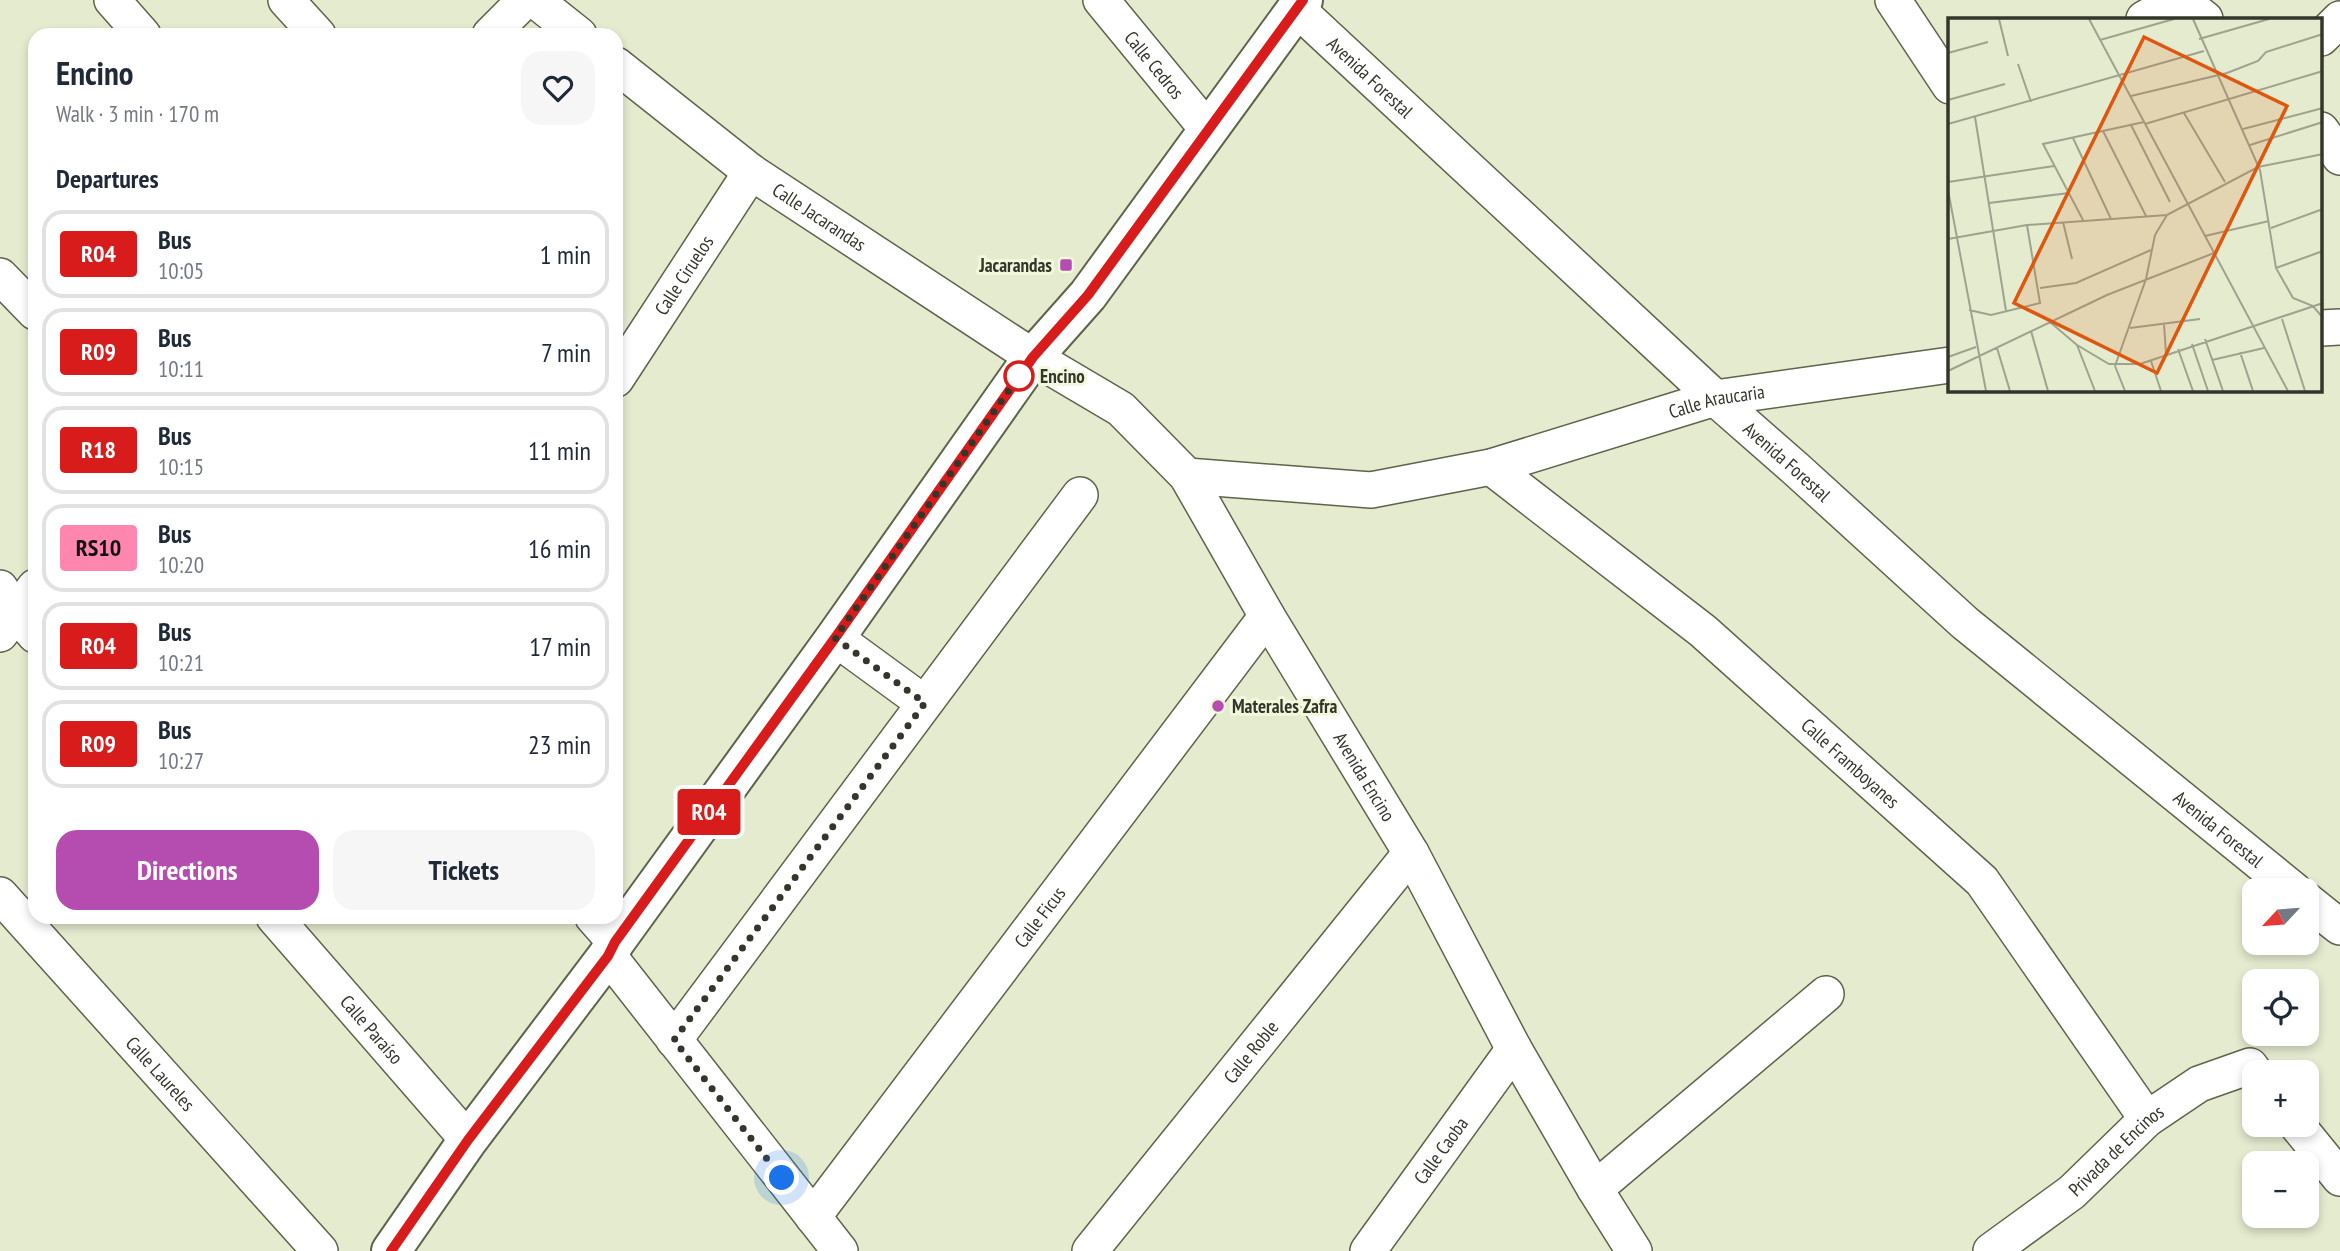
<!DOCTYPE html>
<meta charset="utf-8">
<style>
:root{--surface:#fff;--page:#f6f6f7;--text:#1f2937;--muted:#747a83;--line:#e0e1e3;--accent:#b54caf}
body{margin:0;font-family:"PT Sans Narrow",sans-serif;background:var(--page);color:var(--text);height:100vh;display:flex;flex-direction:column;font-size:26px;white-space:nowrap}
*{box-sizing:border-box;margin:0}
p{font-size:23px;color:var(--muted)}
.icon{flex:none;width:38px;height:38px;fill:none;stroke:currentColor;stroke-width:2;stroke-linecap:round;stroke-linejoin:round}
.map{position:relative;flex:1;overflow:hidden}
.side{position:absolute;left:28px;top:28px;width:595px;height:896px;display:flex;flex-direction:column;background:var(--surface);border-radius:21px;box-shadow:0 4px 10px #0003}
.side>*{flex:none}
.badge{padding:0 14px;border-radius:5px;font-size:24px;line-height:46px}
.needle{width:46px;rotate:244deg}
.buttons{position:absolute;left:2242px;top:878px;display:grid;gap:14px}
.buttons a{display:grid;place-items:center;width:77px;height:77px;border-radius:14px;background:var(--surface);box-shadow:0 4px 10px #0003;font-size:35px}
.you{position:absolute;width:35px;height:35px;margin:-18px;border:5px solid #fff;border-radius:50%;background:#1a73e8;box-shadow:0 0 0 10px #1a73e833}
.map>.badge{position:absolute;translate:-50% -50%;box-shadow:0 0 0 4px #fff}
h2{padding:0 28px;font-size:26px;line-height:63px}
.round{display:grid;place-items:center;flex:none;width:74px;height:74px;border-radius:21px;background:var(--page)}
.headline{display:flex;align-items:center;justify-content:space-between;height:119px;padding:0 28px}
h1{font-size:33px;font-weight:700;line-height:52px}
.button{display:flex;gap:14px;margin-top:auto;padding:14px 28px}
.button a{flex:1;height:80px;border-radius:21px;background:var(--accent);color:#fff;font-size:28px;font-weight:700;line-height:80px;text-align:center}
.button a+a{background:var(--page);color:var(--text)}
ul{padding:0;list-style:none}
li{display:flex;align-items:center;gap:21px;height:88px;margin:0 14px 10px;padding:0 14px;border:4px solid var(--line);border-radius:21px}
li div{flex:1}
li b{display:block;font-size:26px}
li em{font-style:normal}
li .badge{min-width:77px;font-weight:700;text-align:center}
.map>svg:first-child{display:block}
</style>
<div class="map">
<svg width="2340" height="1251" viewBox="0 0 2340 1251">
<rect width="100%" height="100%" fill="#e4ebcf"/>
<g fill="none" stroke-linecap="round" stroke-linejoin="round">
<defs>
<g id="minor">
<path d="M112 0 143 35"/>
<path d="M286 0 318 35"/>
<path d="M535 0 579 35"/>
<path id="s1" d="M1101 0 1208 130"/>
<path d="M1893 0 1950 86"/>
<path d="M2181 0 2205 19"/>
<path id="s2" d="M1297 9 1715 398 1796 469 1965 623 2295 891"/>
<path d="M2144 19 2177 0"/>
<path d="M490 35 525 0"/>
<path d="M2321 38 2340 19"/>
<path id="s3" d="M616 65 751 172 1033 357 1121 409 1187 476 1267 616 1411 853 1514 1049 1595 1189 1634 1251"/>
<path d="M2321 130 2340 157"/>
<path d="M0 276 35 312"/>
<path d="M2321 328 2340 327"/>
<path id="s4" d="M616 379 751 172"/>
<path id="s5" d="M1491 467 1703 631 1982 881 2147 1119"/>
<path id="s6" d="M1187 476 1371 490 1491 467 1715 398 1950 365"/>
<path d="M0 588 15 612 35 635"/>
<path d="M0 634 35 587"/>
<path d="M835 638 924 703"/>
<path id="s7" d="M0 895 320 1251"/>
<path d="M2306 900 2340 927"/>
<path id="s8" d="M274 917 468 1140"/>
<path d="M593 917 615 942"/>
<path d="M608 955 840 1251"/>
<path d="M674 1040 1080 495"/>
<path d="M2297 1125 2340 1178"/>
<path d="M1595 1189 1826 994"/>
<path id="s9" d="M813 1217 1267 616"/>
<path id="s10" d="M1090 1251 1411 853"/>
<path id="s11" d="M1368 1251 1514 1049"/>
<path id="s12" d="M1991 1251 2072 1192 2147 1119 2199 1084 2250 1066 2255 1073"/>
</g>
<path id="secondary" d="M391 1251 468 1140 608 955 615 942 835 638 1033 357 1088 295 1303 0"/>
</defs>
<use href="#minor" stroke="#5e634a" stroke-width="38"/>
<use href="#secondary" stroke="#5e634a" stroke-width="42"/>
<use href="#minor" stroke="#fff" stroke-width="35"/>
<use href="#secondary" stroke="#fff" stroke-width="38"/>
</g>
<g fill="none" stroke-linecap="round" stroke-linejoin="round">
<defs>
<path id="line" d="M391 1251 468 1140 608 956 615 942 835 638 1033 357 1088 295 1303 0"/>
</defs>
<use href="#line" stroke="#fff" stroke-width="16"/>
<use href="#line" stroke="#d81b1b" stroke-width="10"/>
<path stroke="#34362b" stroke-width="7" stroke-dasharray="0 12.6" d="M782 1178 674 1040 925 703 835 638 1019 376"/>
</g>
<g fill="#b54caf" stroke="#f2f8dc" stroke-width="2.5">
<rect x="1059" y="258" width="14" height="14" rx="3.5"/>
<circle cx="1218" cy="706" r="7"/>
</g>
<circle fill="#fff" stroke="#d81b1b" stroke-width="3.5" cx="1019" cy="376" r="14"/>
<g text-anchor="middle" stroke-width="6" stroke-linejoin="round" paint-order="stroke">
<g font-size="19" fill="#34362b" stroke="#f2f8dc">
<text dy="7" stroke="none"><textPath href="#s1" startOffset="84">Calle Cedros</textPath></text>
<text dy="7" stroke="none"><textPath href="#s2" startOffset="100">Avenida Forestal</textPath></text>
<text dy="7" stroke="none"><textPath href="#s3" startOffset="254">Calle Jacarandas</textPath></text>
<text dy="7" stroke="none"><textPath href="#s4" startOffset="124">Calle Ciruelos</textPath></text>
<text dy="7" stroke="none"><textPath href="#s6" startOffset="542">Calle Araucaria</textPath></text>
<text dy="7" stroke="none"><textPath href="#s2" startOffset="667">Avenida Forestal</textPath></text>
<text dy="7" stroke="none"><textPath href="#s5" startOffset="466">Calle Framboyanes</textPath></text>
<text dy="7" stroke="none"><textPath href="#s3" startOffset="1055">Avenida Encino</textPath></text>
<text dy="7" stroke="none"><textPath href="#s2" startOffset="1234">Avenida Forestal</textPath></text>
<text dy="7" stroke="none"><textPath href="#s9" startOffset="376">Calle Ficus</textPath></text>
<text dy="7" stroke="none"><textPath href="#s8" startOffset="149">Calle Paraíso</textPath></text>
<text dy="7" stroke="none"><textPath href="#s10" startOffset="256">Calle Roble</textPath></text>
<text dy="7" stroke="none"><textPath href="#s7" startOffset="240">Calle Laureles</textPath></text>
<text dy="7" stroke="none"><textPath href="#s11" startOffset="124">Calle Caoba</textPath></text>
<text dy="7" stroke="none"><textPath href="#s12" startOffset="161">Privada de Encinos</textPath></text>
</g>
<g font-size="19" font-weight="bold" fill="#34362b" stroke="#f2f8dc" text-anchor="end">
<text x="1052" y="272">Jacarandas</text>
<text x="1232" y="713" text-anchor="start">Materales Zafra</text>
</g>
<g font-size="19" font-weight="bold" fill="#34362b" stroke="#f2f8dc" text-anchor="start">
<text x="1040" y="383">Encino</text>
</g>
</g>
<g transform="translate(1948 18)">
<rect width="374" height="374" fill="#e4ebcf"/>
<path fill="none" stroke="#9ea38d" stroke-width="2" d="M51 1 60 38M141 1 340 373M245 1 312 152 328 250 345 280 365 288 375 300M251 21 321 1M152 22 226 1M0 35 40 24M70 46 83 84M183 78 279 55 310 43 318 34 375 16M0 82 57 66M236 95 277 164M27 99 58 293M0 106 256 33M197 106 375 53M183 107 222 184M295 111 375 90M155 113 198 198M125 120 163 201M302 127 375 104M0 164 106 148M0 172 38 373M41 185 121 175M135 202 95 126 196 104M115 204 124 241M323 210 375 191M257 218 321 203M0 221 79 207 219 197 310 149 375 136M328 250 375 233M92 270 128 265 203 232M21 292 43 297 92 285 79 207M334 301 357 373M102 304 129 327 147 373M216 306 218 336M182 310 252 301M83 313 100 373M257 321 275 373M244 326 260 373M129 327 161 346H192L375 285M49 330 62 373M230 331 245 373M292 334 305 373M0 339 28 329M264 342 316 330M203 343 213 373M167 348 198 261 207 217 219 197M167 348 177 373M0 353 159 277 266 235"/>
<path fill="#df570e" fill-opacity="0.15" stroke="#df570e" stroke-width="3.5" d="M196 19 339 88 209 355 66 285Z"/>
<rect width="374" height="374" fill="none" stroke="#34362b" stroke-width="3.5"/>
</g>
</svg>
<div class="buttons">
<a><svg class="needle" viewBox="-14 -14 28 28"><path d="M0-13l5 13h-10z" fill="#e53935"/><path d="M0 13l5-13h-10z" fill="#747a83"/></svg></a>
<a><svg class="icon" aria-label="locate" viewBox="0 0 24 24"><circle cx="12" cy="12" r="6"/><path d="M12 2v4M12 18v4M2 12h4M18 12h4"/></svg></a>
<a>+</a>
<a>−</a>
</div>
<div class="you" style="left:782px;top:1178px"></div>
<b class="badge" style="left:709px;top:812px;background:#d81b1b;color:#fff">R04</b>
<section class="side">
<div class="headline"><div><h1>Encino</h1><p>Walk · 3 min · 170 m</p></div><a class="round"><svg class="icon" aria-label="heart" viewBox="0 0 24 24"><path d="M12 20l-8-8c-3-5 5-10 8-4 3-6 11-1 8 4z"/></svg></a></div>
<h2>Departures</h2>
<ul>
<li><span class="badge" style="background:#d81b1b;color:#fff">R04</span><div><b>Bus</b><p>10:05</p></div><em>1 min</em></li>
<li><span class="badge" style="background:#d81b1b;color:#fff">R09</span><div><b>Bus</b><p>10:11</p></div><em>7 min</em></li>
<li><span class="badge" style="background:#d81b1b;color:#fff">R18</span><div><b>Bus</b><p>10:15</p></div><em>11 min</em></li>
<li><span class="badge" style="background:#ff87af;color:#111">RS10</span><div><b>Bus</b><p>10:20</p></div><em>16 min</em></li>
<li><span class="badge" style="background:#d81b1b;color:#fff">R04</span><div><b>Bus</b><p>10:21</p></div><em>17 min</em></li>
<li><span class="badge" style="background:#d81b1b;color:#fff">R09</span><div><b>Bus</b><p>10:27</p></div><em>23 min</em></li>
</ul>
<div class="button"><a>Directions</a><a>Tickets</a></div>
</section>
</div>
